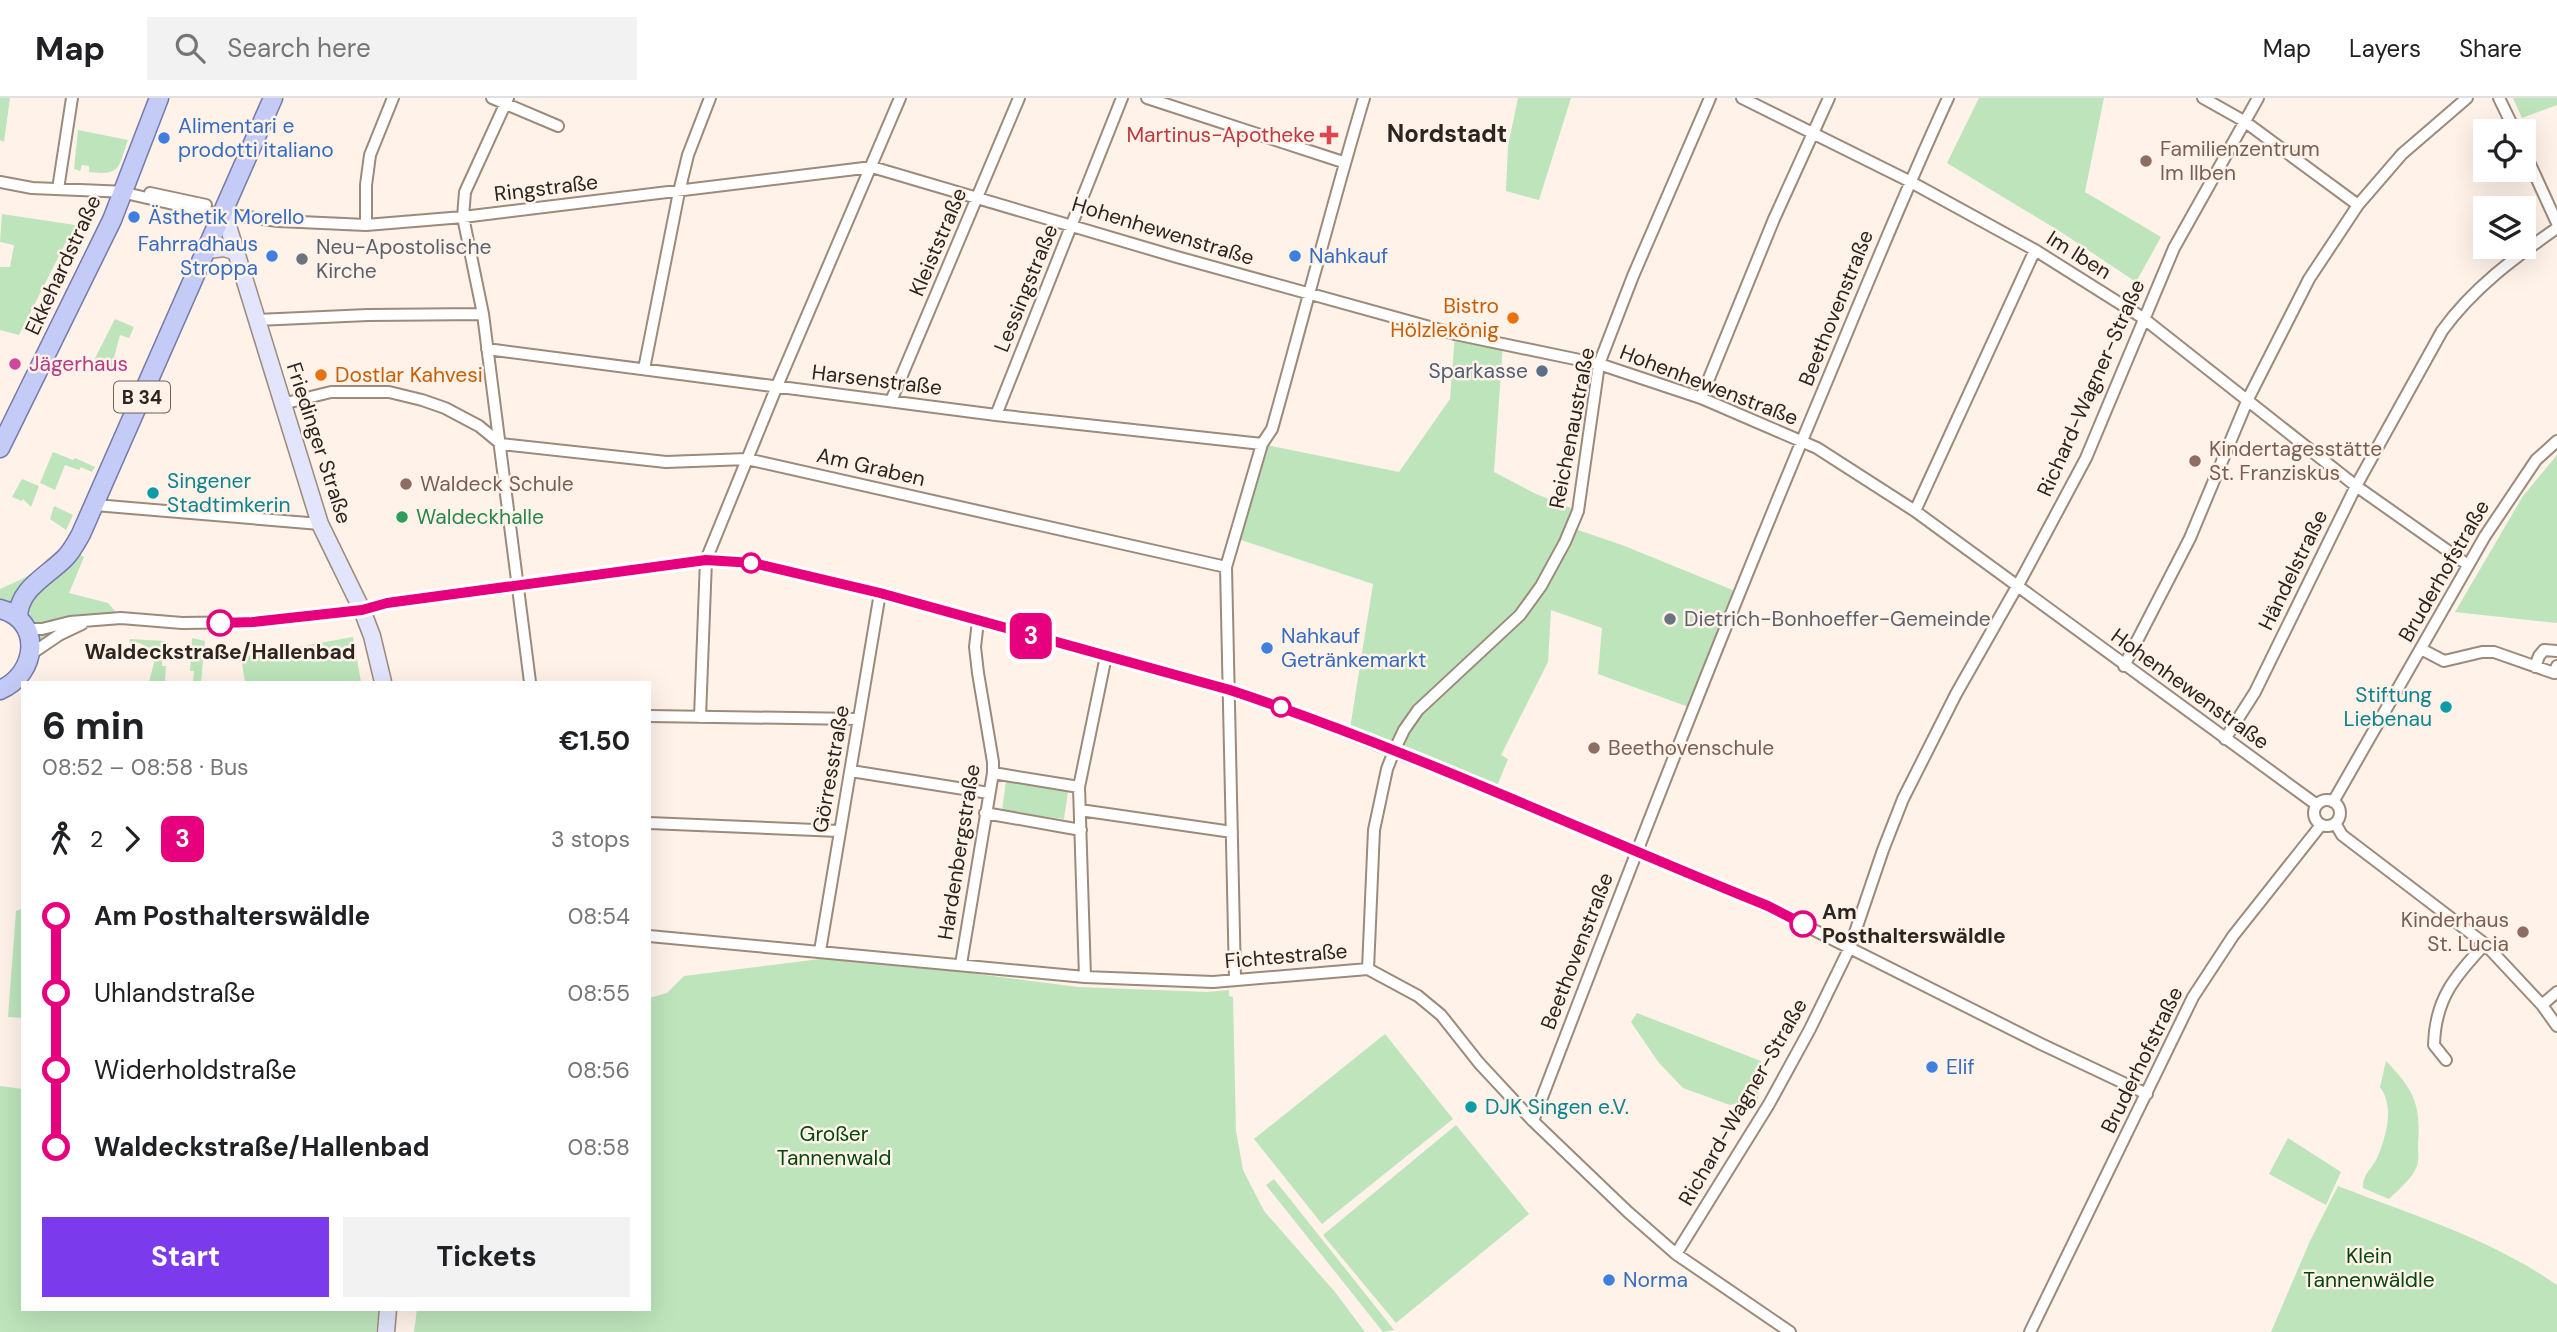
<!DOCTYPE html>
<meta charset="utf-8">
<style>
:root{--surface:#fff;--page:#f2f2f2;--text:#202124;--muted:#757577;--line:#e0e0e0;--accent:#7c3aed}
body{margin:0;font-family:"DM Sans",sans-serif;background:var(--page);color:var(--text);height:100vh;display:flex;flex-direction:column;font-size:26px;white-space:nowrap}
*{box-sizing:border-box;margin:0}
p{font-size:23px;color:var(--muted)}
.icon{flex:none;width:38px;height:38px;fill:none;stroke:currentColor;stroke-width:2;stroke-linecap:round;stroke-linejoin:round}
.map{position:relative;flex:1;overflow:hidden}
.sheet{position:absolute;left:21px;top:583px;width:630px;height:630px;display:flex;flex-direction:column;background:var(--surface);border-radius:0px;box-shadow:0 7px 28px #0002}
.sheet>*{flex:none}
.badge{padding:0 14px;border-radius:10px;font-size:24px;line-height:46px}
.buttons{position:absolute;left:2473px;top:21px;display:grid;gap:14px}
.buttons a{display:grid;place-items:center;width:63px;height:63px;border-radius:0px;background:var(--surface);box-shadow:0 7px 28px #0002;font-size:35px}
.map>.badge{position:absolute;translate:-50% -50%;box-shadow:0 0 0 4px #fff}
.legs{display:flex;align-items:center;gap:10px;height:77px;padding:0 21px;font-size:23px}
.legs p{margin-inline-start:auto}
.overview{display:flex;align-items:center;justify-content:space-between;height:119px;padding:0 21px}
h1{font-size:38px;font-weight:700;line-height:52px}
.action{display:flex;gap:14px;margin-top:auto;padding:14px 21px}
.action a{flex:1;height:80px;border-radius:0px;background:var(--accent);color:#fff;font-size:28px;font-weight:700;line-height:80px;text-align:center}
.action a+a{background:var(--page);color:var(--text)}
ul{padding:0 21px;list-style:none}
li{display:flex;align-items:center;gap:24px;height:77px;font-size:26px}
li i{display:grid;place-items:center;width:10px;height:100%;margin:0 9px;background:currentColor}
li i::after{content:'';width:18px;height:18px;margin:-9px;border:5px solid;border-radius:50%;background:var(--surface)}
li p{margin-inline-start:auto}
li:first-child i{background:linear-gradient(#0000 50%,currentColor 0)}
li:last-child i{background:linear-gradient(currentColor 50%,#0000 0)}
header{display:flex;align-items:center;gap:42px;box-sizing:border-box;height:98px;padding:0 35px;background:var(--surface);border-bottom:2px solid var(--line)}
header strong{font-size:33px}
nav{display:flex;gap:38px;margin-inline-start:auto;font-size:24px}
.search{width:490px;height:63px;background:var(--page);display:flex;align-items:center;gap:18px;box-sizing:border-box;padding:0 24px;border-radius:0px;color:var(--muted);font-size:26px}
.map>svg:first-child{display:block}
</style>
<header>
<strong>Map</strong>
<div class="search"><svg class="icon" aria-label="search" viewBox="0 0 24 24"><circle cx="10" cy="10" r="6"/><path d="M15 15l6 6"/></svg>Search here</div>
<nav><a>Map</a><a>Layers</a><a>Share</a></nav>
</header>
<div class="map">
<svg width="2557" height="1234" viewBox="0 0 2557 1234">
<rect width="100%" height="100%" fill="#fff2e8"/>
<path fill="#bde4bb" d="M0 0H10L4 44 0 42Z
M1518 0H1571L1539 102 1506 93 1508 48Z
M1979 0H2104L2085 94 2161 139 2136 184 2061 134 1947 65Z
M2513 0H2557V7L2522 20Z
M78 32 128 42C118 69 122 78 89 74V68L82 67 80 73 74 71Z
M2 116 75 127 72 143 67 142 19 237 0 232V169H10L14 147 0 144Z
M115 221 134 229 129 240 120 237 112 267 116 269 109 274 90 270Z
M1455 236 1503 246 1494 374 1534 395 1578 413 1572 430 1622 447 1740 495 1694 611 1598 576 1602 530 1551 512 1548 564 1501 657 1508 661 1495 693 1349 637 1373 486 1235 440 1262 346 1399 374 1450 301Z
M53 354 73 362 75 360 95 369 92 374 81 369 79 372 65 367 55 392 40 385Z
M2557 357V525L2455 514 2523 398Z
M22 381 39 388 31 409 23 401 22 403 12 399Z
M54 408 73 417 66 432 50 421Z
M72 452 84 459 69 495 108 505 121 520 91 522 31 556 30 544 0 511V491L24 480Z
M353 539 361 584H245L241 559Z
M192 540 205 543 201 584H193L194 573H190Z
M130 541 164 543 162 568H166L165 582 169 584H149L157 553 139 545H129Z
M1006 683 1068 694 1064 721 1002 713Z
M23 810V920L8 919 16 813Z
M820 861 962 874 1078 889 1207 894 1229 892V898L1233 899 1236 1033 1243 1072 1264 1113 1335 1194 1365 1234H414L417 1211H649V900L667 895 684 878Z
M1637 915 1761 963 1758 1001 1730 1007 1683 990 1659 965 1631 924Z
M1385 936 1453 1021 1322 1126 1254 1041Z
M2386 963C2414 992 2421 1006 2418 1046 2418 1053 2419 1062 2417 1068 2412 1081 2398 1092 2389 1101L2363 1090C2362 1077 2372 1071 2377 1060 2386 1039 2395 1009 2380 989Z
M0 988 23 991V1211H379L376 1234H0Z
M1456 1027 1529 1116 1396 1225 1323 1137Z
M2288 1040 2341 1074 2326 1107 2269 1076Z
M1274 1081 1394 1232 1383 1234 1266 1087Z
M2338 1088C2413 1117 2491 1141 2557 1187V1234H2271L2310 1143Z"/>
<g fill="none" stroke-linecap="round" stroke-linejoin="round">
<defs>
<path id="street" d="M492 0 558 28
M508 0 465 94 463 119 483 216 530 584
M1147 0 1343 64
M1742 0 1909 83 2035 152 2143 220 2356 388 2468 467
M2203 0 2244 23 2358 107
M2499 0 2515 33
M2524 53 2557 125
M0 84 32 90 127 94
M58 91 72 0
M121 94 208 114 278 123 366 127 463 119 872 69 1177 159 1455 236 1599 266 1701 300 1817 350 1915 413 2317 707
M150 95 206 107
M366 127V87L370 57 393 0
M257 222 368 217 483 216
M487 251 996 317 1262 346
M644 271 679 94 688 57 710 0
M1701 300 1774 121 1829 0
M891 303 1019 0
M282 306 331 294H389L422 302 445 310 479 328 501 346 666 364 747 361 1226 469
M996 317 1122 0
M95 407 320 426
M1915 413 2035 152
M26 531H42L70 524 121 520 182 525 253 524 362 512 387 505 706 462 754 465 880 495 1230 592 1273 606 1495 693 1768 809 2041 946 2147 996
M2421 551 2444 563 2482 554H2494L2554 575 2557 568
M31 556 59 537 82 526
M2124 568 2190 440 2248 301 2309 181 2358 107 2402 56 2467 0
M2535 569 2539 558 2544 552 2557 553
M649 618 859 621
M700 619 706 462 777 288 900 0
M2225 641 2255 594 2356 388 2442 233C2473 190 2514 160 2557 130
M851 673 989 695
M993 675 1079 689
M2314 715a13 13 0 1 1 26 0a13 13 0 1 1-26 0Z
M2333 704 2485 438 2536 362 2557 343
M1080 712 1232 734
M985 715 1081 732
M649 725 839 733
M2335 725 2342 737 2485 846 2542 907 2557 928
M649 838 1085 879 1213 884 1368 871 1418 898 1441 917 1479 965 1533 1023 1628 1114 1676 1156 1790 1234
M820 853 880 495
M961 866 993 675V664L978 575 975 549 978 523
M1368 871 1374 732 1387 671 1394 653 1404 632 1418 612 1520 517 1541 488 1565 444 1578 413 1599 266 1633 178 1710 0
M1085 879 1079 689 1106 558
M1235 881 1226 469 1262 346 1272 331C1303 221 1331 110 1364 0
M2542 907 2557 894
M2446 962 2434 947C2435 901 2455 878 2485 846
M1533 1023C1623 788 1714 553 1811 321 1856 214 1899 106 1948 0
M1676 1156 1769 1006 1810 931 1850 849 1883 752 1903 701 1956 596 2023 478 2086 360 2174 150 2258 0
M2030 1234 2193 899 2233 838 2321 727"/>
<path id="secondary" d="M224 115 320 426 362 512 372 538 383 584
M208 152 224 150 237 154
M386 1234 388 1211"/>
<path id="primary" d="M0 350 112 122 159 0
M0 511C43 522 38 576 0 592
M18 520C18 491 46 479 65 460 72 453 76 445 81 436L273 0"/>
</defs>
<use href="#street" stroke="#9c8a7b" stroke-width="14"/>
<use href="#secondary" stroke="#9c8a7b" stroke-width="19"/>
<use href="#primary" stroke="#757aa8" stroke-width="21"/>
<use href="#street" stroke="#fff" stroke-width="10"/>
<use href="#secondary" stroke="#e2e5fb" stroke-width="16"/>
<use href="#primary" stroke="#c4cbf7" stroke-width="18"/>
</g>
<g fill="none" stroke-linecap="round" stroke-linejoin="round">
<defs>
<path id="line-1" d="M220 525 253 524 362 512 387 505 706 462 753 465 880 495 1230 592C1413 653 1589 736 1768 808L1803 826"/>
</defs>
<use href="#line-1" stroke="#fff" stroke-width="16"/>
<use href="#line-1" stroke="#e6007e" stroke-width="10"/>
</g>
<path fill="#e0444e" stroke="#fff2e8" stroke-width="2.5" d="M1325.5 26.5h7v7h7v7h-7v7h-7v-7h-7v-7h7z"/>
<g fill="#3f7fe0" stroke="#fff2e8" stroke-width="2.5">
<circle cx="164" cy="40" r="7"/>
<circle cx="134" cy="119" r="7"/>
<circle cx="272" cy="158" r="7"/>
<circle cx="1295" cy="158" r="7"/>
<circle cx="1267" cy="550" r="7"/>
<circle cx="1932" cy="969" r="7"/>
<circle cx="1609" cy="1182" r="7"/>
</g>
<g fill="#8d6e63" stroke="#fff2e8" stroke-width="2.5">
<circle cx="2146" cy="63" r="7"/>
<circle cx="2195" cy="363" r="7"/>
<circle cx="406" cy="386" r="7"/>
<circle cx="1594" cy="650" r="7"/>
<circle cx="2523" cy="834" r="7"/>
</g>
<g fill="#6b7280" stroke="#fff2e8" stroke-width="2.5">
<circle cx="302" cy="161" r="7"/>
<circle cx="1670" cy="521" r="7"/>
</g>
<g fill="#e8710a" stroke="#fff2e8" stroke-width="2.5">
<circle cx="1513" cy="220" r="7"/>
<circle cx="321" cy="277" r="7"/>
</g>
<circle fill="#d1479c" stroke="#fff2e8" stroke-width="2.5" cx="15" cy="266" r="7"/>
<circle fill="#5c6f8a" stroke="#fff2e8" stroke-width="2.5" cx="1542" cy="273" r="7"/>
<g fill="#0f9aa8" stroke="#fff2e8" stroke-width="2.5">
<circle cx="153" cy="395" r="7"/>
<circle cx="2446" cy="609" r="7"/>
<circle cx="1471" cy="1009" r="7"/>
</g>
<circle fill="#2e9e5b" stroke="#fff2e8" stroke-width="2.5" cx="402" cy="419" r="7"/>
<g fill="#fff" stroke="#e6007e" stroke-width="3.5">
<circle cx="751" cy="465" r="9"/>
<circle cx="220" cy="525" r="12"/>
<circle cx="1281" cy="609" r="9"/>
<circle cx="1803" cy="826" r="12"/>
</g>
<g text-anchor="middle" stroke-width="5" stroke-linejoin="round" paint-order="stroke">
<rect fill="#fff2e8" stroke="#6b625b" stroke-width="2" x="114" y="283.5" width="56" height="31" rx="5"/>
<g font-size="19" font-weight="bold" fill="#2c251f">
<text x="142" y="306">B 34</text>
</g>
<g font-size="21" fill="#366cbe" stroke="#fff2e8" text-anchor="start">
<text x="178" y="35">Alimentari e<tspan x="178" dy="24">prodotti italiano</tspan></text>
<text x="148" y="126">Ästhetik Morello</text>
<text x="258" y="153" text-anchor="end">Fahrradhaus<tspan x="258" dy="24">Stroppa</tspan></text>
<text x="1309" y="165">Nahkauf</text>
<text x="1281" y="545">Nahkauf<tspan x="1281" dy="24">Getränkemarkt</tspan></text>
<text x="1946" y="976">Elif</text>
<text x="1623" y="1189">Norma</text>
</g>
<g font-size="21" fill="#be3a42" stroke="#fff2e8" text-anchor="end">
<text x="1315" y="44">Martinus-Apotheke</text>
</g>
<g font-size="21" fill="#785e54" stroke="#fff2e8" text-anchor="start">
<text x="2160" y="58">Familienzentrum<tspan x="2160" dy="24">Im Ilben</tspan></text>
<text x="2209" y="358">Kindertagesstätte<tspan x="2209" dy="24">St. Franziskus</tspan></text>
<text x="420" y="393">Waldeck Schule</text>
<text x="1608" y="657">Beethovenschule</text>
<text x="2509" y="829" text-anchor="end">Kinderhaus<tspan x="2509" dy="24">St. Lucia</tspan></text>
</g>
<g font-size="21" fill="#2c251f" stroke="#fff2e8">
<text transform="translate(546 90) rotate(-7)" y="7">Ringstraße</text>
<text transform="translate(1163 133) rotate(17)" y="7">Hohenhewenstraße</text>
<text transform="translate(938 144) rotate(-67)" y="7">Kleiststraße</text>
<text transform="translate(2079 157) rotate(32)" y="7">Im Iben</text>
<text transform="translate(63 167) rotate(-65)" y="7">Ekkehardstraße</text>
<text transform="translate(1026 190) rotate(-68)" y="7">Lessingstraße</text>
<text transform="translate(1836 210) rotate(-68)" y="7">Beethovenstraße</text>
<text transform="translate(877 282) rotate(7)" y="7">Harsenstraße</text>
<text transform="translate(1709 287) rotate(21)" y="7">Hohenhewenstraße</text>
<text transform="translate(2091 290) rotate(-66)" y="7">Richard-Wagner-Straße</text>
<text transform="translate(1572 330) rotate(-79)" y="7">Reichenaustraße</text>
<text transform="translate(319 345) rotate(72)" y="7">Friedinger Straße</text>
<text transform="translate(871 369) rotate(13)" y="7">Am Graben</text>
<text transform="translate(2293 472) rotate(-64)" y="7">Händelstraße</text>
<text transform="translate(2444 473) rotate(-60)" y="7">Bruderhofstraße</text>
<text transform="translate(2190 591) rotate(36)" y="7">Hohenhewenstraße</text>
<text transform="translate(831 671) rotate(-80)" y="7">Görresstraße</text>
<text transform="translate(959 754) rotate(-81)" y="7">Hardenbergstraße</text>
<text transform="translate(1577 853) rotate(-69)" y="7">Beethovenstraße</text>
<text transform="translate(1286 858) rotate(-5)" y="7">Fichtestraße</text>
<text transform="translate(2142 962) rotate(-64)" y="7">Bruderhofstraße</text>
<text transform="translate(1743 1004) rotate(-60)" y="7">Richard-Wagner-Straße</text>
</g>
<g font-size="21" fill="#5b616d" stroke="#fff2e8" text-anchor="start">
<text x="316" y="156">Neu-Apostolische<tspan x="316" dy="24">Kirche</tspan></text>
<text x="1684" y="528">Dietrich-Bonhoeffer-Gemeinde</text>
</g>
<g font-size="21" fill="#c56008" stroke="#fff2e8" text-anchor="end">
<text x="1499" y="215">Bistro<tspan x="1499" dy="24">Hölzlekönig</tspan></text>
<text x="335" y="284" text-anchor="start">Dostlar Kahvesi</text>
</g>
<g font-size="21" fill="#b23c85" stroke="#fff2e8" text-anchor="start">
<text x="29" y="273">Jägerhaus</text>
</g>
<g font-size="21" fill="#4e5e75" stroke="#fff2e8" text-anchor="end">
<text x="1528" y="280">Sparkasse</text>
</g>
<g font-size="21" fill="#0d838f" stroke="#fff2e8" text-anchor="start">
<text x="167" y="390">Singener<tspan x="167" dy="24">Stadtimkerin</tspan></text>
<text x="2432" y="604" text-anchor="end">Stiftung<tspan x="2432" dy="24">Liebenau</tspan></text>
<text x="1485" y="1016">DJK Singen e.V.</text>
</g>
<g font-size="21" fill="#27864d" stroke="#fff2e8" text-anchor="start">
<text x="416" y="426">Waldeckhalle</text>
</g>
<g font-size="21" font-weight="bold" fill="#2c251f" stroke="#fff2e8">
<text x="220" y="561">Waldeckstraße/Hallenbad</text>
<text x="1822" y="821" text-anchor="start">Am<tspan x="1822" dy="24">Posthalterswäldle</tspan></text>
</g>
<g font-size="21" fill="#04460b" stroke="#fff2e8">
<text x="834" y="1043">Großer<tspan x="834" dy="24">Tannenwald</tspan></text>
<text x="2369" y="1165">Klein<tspan x="2369" dy="24">Tannenwäldle</tspan></text>
</g>
<g font-size="24" font-weight="bold" fill="#2c251f" stroke="#fff2e8">
<text x="1447" y="44">Nordstadt</text>
</g>
</g>
</svg>
<div class="buttons">
<a><svg class="icon" aria-label="locate" viewBox="0 0 24 24"><circle cx="12" cy="12" r="6"/><path d="M12 2v4M12 18v4M2 12h4M18 12h4"/></svg></a>
<a><svg class="icon" aria-label="layers" viewBox="0 0 24 24"><path d="M12 4l9 5-9 5-9-5zM3 14l9 5 9-5"/></svg></a>
</div>
<b class="badge" style="left:1031px;top:538px;background:#e6007e;color:#fff">3</b>
<section class="sheet">
<div class="overview"><div><h1>6 min</h1><p>08:52 – 08:58 · Bus</p></div><b>€1.50</b></div>
<div class="legs"><svg class="icon" aria-label="walk" viewBox="0 0 24 24"><circle cx="13" cy="4" r="2"/><path d="M13 8l-2 6 4 7M11 14l-3 7M7 12l3-4h3l4 4"/></svg>2<svg class="icon" aria-label="forward" viewBox="0 0 24 24"><path d="M9 5l7 7-7 7"/></svg><b class="badge" style="background:#e6007e;color:#fff">3</b><p>3 stops</p></div>
<ul>
<li><i style="color:#e6007e"></i><b>Am Posthalterswäldle</b><p>08:54</p></li>
<li><i style="color:#e6007e"></i><span>Uhlandstraße</span><p>08:55</p></li>
<li><i style="color:#e6007e"></i><span>Widerholdstraße</span><p>08:56</p></li>
<li><i style="color:#e6007e"></i><b>Waldeckstraße/Hallenbad</b><p>08:58</p></li>
</ul>
<div class="action"><a>Start</a><a>Tickets</a></div>
</section>
</div>
